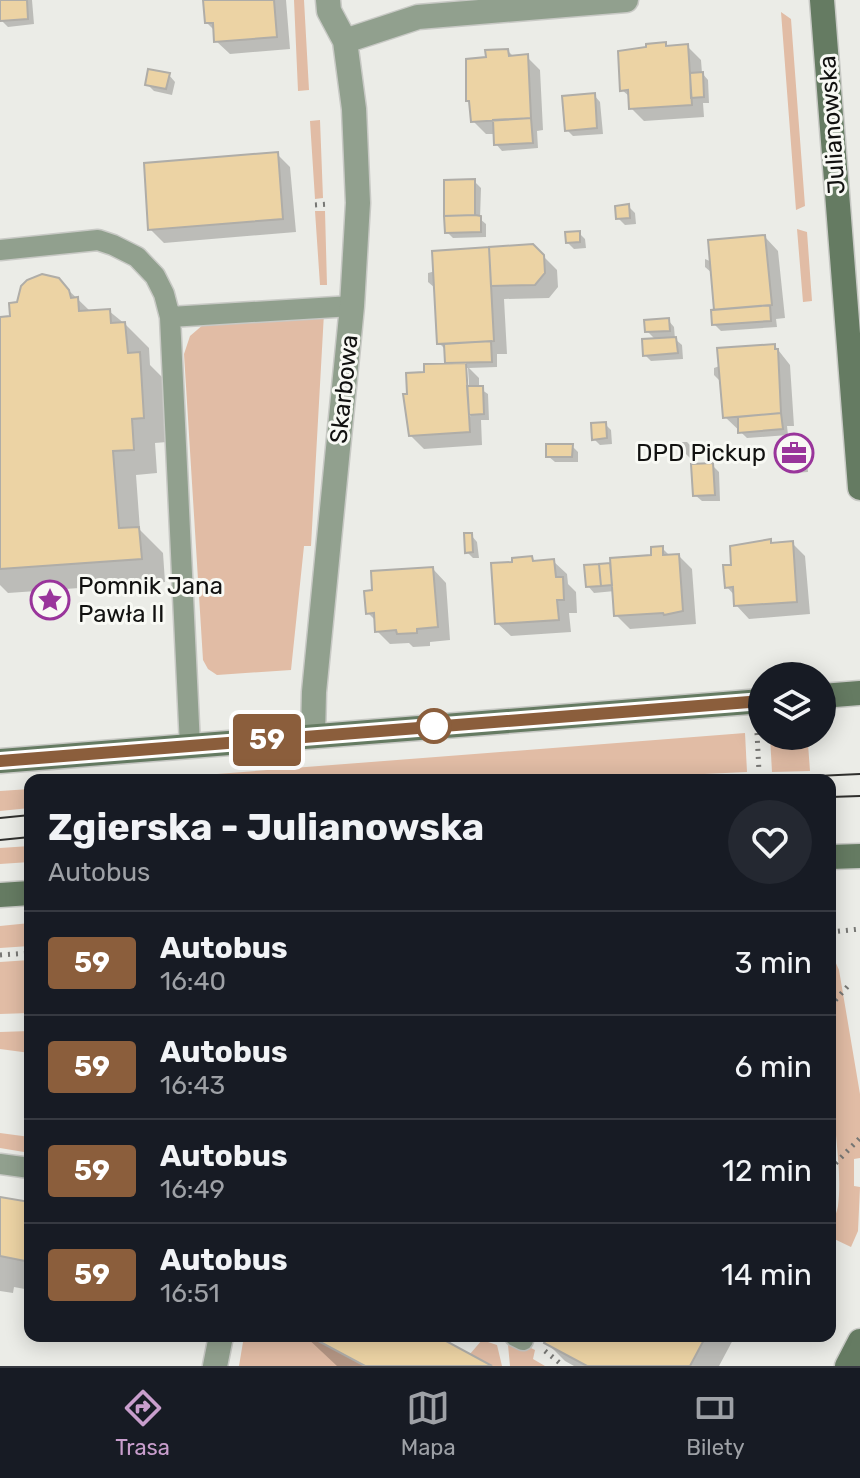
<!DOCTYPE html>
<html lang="pl">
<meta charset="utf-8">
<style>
:root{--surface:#171b24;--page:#242831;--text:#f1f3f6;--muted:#9ea1a6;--line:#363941;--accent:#c99ecd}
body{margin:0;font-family:Rubik,sans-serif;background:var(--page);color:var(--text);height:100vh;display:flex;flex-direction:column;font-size:30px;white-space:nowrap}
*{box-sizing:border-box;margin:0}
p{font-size:26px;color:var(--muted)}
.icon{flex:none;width:44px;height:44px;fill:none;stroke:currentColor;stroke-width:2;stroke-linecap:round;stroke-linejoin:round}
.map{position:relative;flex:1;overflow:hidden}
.side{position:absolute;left:24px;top:774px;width:812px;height:568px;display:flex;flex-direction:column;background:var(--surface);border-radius:16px;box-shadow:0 4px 20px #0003}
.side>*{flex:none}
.badge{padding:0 16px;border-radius:6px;font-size:28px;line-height:52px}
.fabs{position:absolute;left:748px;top:662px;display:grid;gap:16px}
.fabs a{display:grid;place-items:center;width:88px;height:88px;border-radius:50%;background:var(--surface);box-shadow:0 4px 20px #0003;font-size:40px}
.map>.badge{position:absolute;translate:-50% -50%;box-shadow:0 0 0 4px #fff}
.round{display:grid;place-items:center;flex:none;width:84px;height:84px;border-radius:42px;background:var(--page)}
.headline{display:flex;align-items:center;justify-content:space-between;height:136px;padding:0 24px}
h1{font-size:38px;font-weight:700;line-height:60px}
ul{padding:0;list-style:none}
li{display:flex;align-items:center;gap:24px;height:104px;padding:0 24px;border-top:2px solid var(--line)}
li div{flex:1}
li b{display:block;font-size:30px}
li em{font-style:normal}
li .badge{min-width:88px;font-weight:700;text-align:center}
.dock{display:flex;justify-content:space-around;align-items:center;height:112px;border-top:2px solid var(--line);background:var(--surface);font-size:22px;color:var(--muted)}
.dock a{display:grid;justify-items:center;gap:4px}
.dock .active{color:var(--accent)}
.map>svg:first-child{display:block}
</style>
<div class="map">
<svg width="860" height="1366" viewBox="0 0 860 1366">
<rect width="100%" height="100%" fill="#ebece7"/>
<path fill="#e1bca5" d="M294 0H304L309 90 298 91Z
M781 12 791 19 805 206 796 210Z
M320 120 323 198 315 199 310 121Z
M315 211H325L327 285H320Z
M797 229 807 232 812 301 803 302Z
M324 313 311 546H304L291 670 217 675 208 669 203 660 184 354 190 336 204 324Z
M745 733 747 772 576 780H139Z
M770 736H804L808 744 810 771 772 772Z
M30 789V808L0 811V791Z
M30 846V862L0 864V848Z
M30 923V946L0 948V926Z
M830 950 839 970 860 1094V1158L854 1159V1186L860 1187 858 1231 851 1247 830 1237C830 1224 836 1217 838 1206 841 1182 838 1159 836 1135H830Z
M30 960V1013L0 1014V962Z
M30 1031V1053L0 1049V1032Z
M0 1133 30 1137V1153L0 1148Z
M244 1336H309L365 1366H239Z
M529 1336H537L531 1348 535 1350 533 1359 545 1366H510L508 1345 522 1351Z
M482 1340 497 1345 502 1366H492L470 1354Z"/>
<path fill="#0003" fill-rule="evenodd" d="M0 0H32L34 24 8 27 1 20Z
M205 0H286L290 49 230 54 216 41 215 31 207 23Z
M665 44 668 47 687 46 701 60 702 73 708 80 709 103H703L704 117 644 121 631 108 630 97 622 90Z
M508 51 514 57H527L540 70 543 130 537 131 538 148 502 151 496 144 495 134H486L473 121 488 59Z
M169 75 175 82 172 95 154 91 147 84Z
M594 95 600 102 603 134 573 136 567 130Z
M277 154 290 167 296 232 164 243 150 229Z
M474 181 481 188 480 219 486 224V237L453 238 447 232Z
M628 206 635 213 636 224 625 225 618 218Z
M579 233 585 239 586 248 574 249 567 242Z
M765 237 778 251 785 318 776 319 777 327 721 331 714 324 716 311 712 273 705 267V259L712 262Z
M533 246 557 270 558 287 549 298 504 299 507 354H497V367L469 368 479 378V388L488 394 489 420H481L482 445 424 449 411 436 426 374 451 365 447 362V351L439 343 435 288 428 282V273ZM464 368H468L471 416 467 417Z
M58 280 91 312 109 311 125 324 149 348 150 365 163 378 167 442 155 443 157 473 136 475 140 530 163 553 165 582 8 593 0 585V319L13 318 18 304Z
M668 320 674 327 675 339 682 345 683 359 651 361 645 355 656 340 647 331Z
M775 346 790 365 794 426H787L788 435 747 438 725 417 721 382 714 375V368Z
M605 424 611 430 612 444 600 445 594 439Z
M800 441 806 447 808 472 795 473 788 466Z
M682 442H687L693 448 695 457 690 458 683 451Z
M572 446 578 452V462H555L548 456Z
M712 465 719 472 720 501H702L695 495Z
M471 535 477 542 479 558H473L467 552Z
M770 541 774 544 792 543 805 556 810 614 749 619 736 605 735 596 727 587 733 566Z
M662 548 670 556H679L692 569 696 624 630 629 616 615 615 591 594 593 588 586 610 565 613 568 654 557Z
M531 558 535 562 553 561 567 574 568 584 576 592 577 613H569L571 632 511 636 497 623 514 564Z
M433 569 446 583 450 640 430 642V646L413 647 409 643 390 644 377 631 376 621 368 613Z
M25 1195 30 1196V1290L14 1287 13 1293 0 1291V1199L27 1204 24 1200Z
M305 1336H433L488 1366H337Z
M550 1336H735L719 1366H574L565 1361 546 1342Z"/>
<path fill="#ecd3a4" stroke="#afada8" stroke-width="2" d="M0 0H27L28 19 0 21Z
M203 0H274L277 37 214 42 213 23H205Z
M666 42V46L688 44 692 105 629 109 628 90 620 91 618 51 646 47V44Z
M508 49 509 56 528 54 531 118 471 122 469 101H466V59L486 57 485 50Z
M148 69 170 73 166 89 145 85Z
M703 72 704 97 691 98 690 73Z
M595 93 597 128 565 131 562 96Z
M531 118 533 143 494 145 493 120Z
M278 152 283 219 148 230 144 163Z
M475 179V215L444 216V180Z
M629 204 630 218 616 219 615 206Z
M475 215 481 216V232L445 233 444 216Z
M580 231V242L566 243 565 232Z
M765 235 772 305 714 310 708 240Z
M533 244 544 255 545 273 535 285 491 286 489 247Z
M489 247 494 341 437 344 432 251Z
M42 274 59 278 69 290 71 298 78 297 79 311 110 309 111 323 125 322 128 353 140 352 144 418 132 419 134 450 113 451 119 528 139 527 142 559 0 569V317L10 316 9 303 17 302 21 286 27 280Z
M770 305 771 321 712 325 711 310Z
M669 318 670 331 645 332 644 320Z
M676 337 678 353 643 356 642 339Z
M491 341 492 362 445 363 444 344Z
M775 344V349H778L781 413 723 418 717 348Z
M466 363 470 432 409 436 403 394H407L406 373 424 372V364Z
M467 386H483L484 414 469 415Z
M781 413 783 429 738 433V417Z
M606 422 607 438 592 440 591 423Z
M801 438 803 466 786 467 785 440Z
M546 444H573L572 457H546Z
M713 463 715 495 693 496 691 464Z
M464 533H472L473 552 465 553Z
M771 539V543L793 541 797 602 734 606 733 587 725 588 723 565H731L730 546Z
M663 546V555L679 554 683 611 664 615 663 613 614 616 610 558 651 555V547Z
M532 556 533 561 554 559 556 577H563L564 600H557L559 620 495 624 491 563 512 562V558Z
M610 563 612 585 601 586 599 564Z
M599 564 601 586 586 587 584 565Z
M433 567 438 627 417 629V633L397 634 396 630 375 632 374 613 366 614 364 591 372 590 371 571Z
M0 1197 30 1202V1262L0 1256Z
M309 1336H437L492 1366H365Z
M547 1336H706L690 1366H587L544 1343Z"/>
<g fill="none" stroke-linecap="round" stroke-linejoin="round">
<defs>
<path id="lane" d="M0 250 98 240 113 245 137 257 155 276 164 294 170 317 190 746
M170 317 352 306
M0 1164 30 1168
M515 1336 523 1340"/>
<path id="street" d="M345 41 418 17 626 0
M313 736 314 692 352 306 358 203 354 109 345 41 329 11 328 0
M215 1366 221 1336"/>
<path id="secondary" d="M822 0 860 488
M822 696 860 693
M0 761 762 701
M830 857 860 856
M0 895 30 893
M847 1366 860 1341"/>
</defs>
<use href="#lane" stroke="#c8c9c5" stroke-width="23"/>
<use href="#street" stroke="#c8c9c5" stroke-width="27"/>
<use href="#secondary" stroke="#c8c9c5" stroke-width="27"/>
<path stroke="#777774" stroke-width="5" stroke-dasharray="2 6" stroke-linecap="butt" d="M315 205 330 204
M757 733 759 772
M830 932 860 929
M0 955 30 953
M830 1006 848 986
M830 1169 860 1138
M545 1351 561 1364"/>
<use href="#lane" stroke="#91a08e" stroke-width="20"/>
<use href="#street" stroke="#91a08e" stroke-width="24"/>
<use href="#secondary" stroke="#657b62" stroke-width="24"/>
<path stroke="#2f2f2d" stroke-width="2" d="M732 780 860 774
M830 797 860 796
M0 818 30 815
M0 840 30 837"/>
</g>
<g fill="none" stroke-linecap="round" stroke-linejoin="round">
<defs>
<path id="line" d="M0 761 762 701"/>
</defs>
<use href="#line" stroke="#fff" stroke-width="18"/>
<use href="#line" stroke="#8b5e3c" stroke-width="12"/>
</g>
<defs>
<symbol id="office-ring" viewBox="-11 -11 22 22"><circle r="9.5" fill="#f8f9f4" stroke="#99359b" stroke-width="1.5"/><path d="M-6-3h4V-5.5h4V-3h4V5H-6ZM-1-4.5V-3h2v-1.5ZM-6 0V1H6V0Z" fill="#99359b"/></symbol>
<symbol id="sight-ring" viewBox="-11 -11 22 22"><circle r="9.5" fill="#f8f9f4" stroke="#99359b" stroke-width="1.5"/><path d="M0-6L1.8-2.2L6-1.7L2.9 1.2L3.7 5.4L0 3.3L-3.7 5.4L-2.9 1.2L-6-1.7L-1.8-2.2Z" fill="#99359b"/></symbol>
</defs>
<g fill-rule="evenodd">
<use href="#office-ring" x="772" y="431" width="44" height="44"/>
<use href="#sight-ring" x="28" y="578" width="44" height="44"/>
</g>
<circle fill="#fff" stroke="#8b5e3c" stroke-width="4" cx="434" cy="726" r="16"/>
<g text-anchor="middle" stroke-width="6" stroke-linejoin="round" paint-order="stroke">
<g font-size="24" fill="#111110" stroke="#f8f9f4">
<text transform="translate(832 125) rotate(-94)" y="8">Julianowska</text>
<text transform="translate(344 389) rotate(-84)" y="8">Skarbowa</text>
</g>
<g font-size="24" fill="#111110" stroke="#f8f9f4" text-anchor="end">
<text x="766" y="461">DPD Pickup</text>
<text x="78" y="594" text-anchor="start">Pomnik Jana<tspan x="78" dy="28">Pawła II</tspan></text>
</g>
</g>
</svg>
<div class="fabs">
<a><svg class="icon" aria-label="layers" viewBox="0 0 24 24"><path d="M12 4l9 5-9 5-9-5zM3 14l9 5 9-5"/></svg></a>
</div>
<b class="badge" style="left:267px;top:740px;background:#8b5e3c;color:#fff">59</b>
<section class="side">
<div class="headline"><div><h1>Zgierska - Julianowska</h1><p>Autobus</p></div><a class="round"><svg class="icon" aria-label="heart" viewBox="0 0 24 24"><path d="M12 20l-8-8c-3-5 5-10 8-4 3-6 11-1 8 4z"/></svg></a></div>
<ul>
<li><span class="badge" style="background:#8b5e3c;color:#fff">59</span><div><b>Autobus</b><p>16:40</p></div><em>3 min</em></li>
<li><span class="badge" style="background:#8b5e3c;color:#fff">59</span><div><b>Autobus</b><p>16:43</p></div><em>6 min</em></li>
<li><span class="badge" style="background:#8b5e3c;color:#fff">59</span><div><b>Autobus</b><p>16:49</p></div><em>12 min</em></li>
<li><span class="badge" style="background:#8b5e3c;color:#fff">59</span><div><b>Autobus</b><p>16:51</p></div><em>14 min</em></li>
</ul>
</section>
</div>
<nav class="dock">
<a class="active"><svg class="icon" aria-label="directions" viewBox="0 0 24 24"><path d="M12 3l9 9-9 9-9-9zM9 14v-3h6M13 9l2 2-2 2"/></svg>Trasa</a>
<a><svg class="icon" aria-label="map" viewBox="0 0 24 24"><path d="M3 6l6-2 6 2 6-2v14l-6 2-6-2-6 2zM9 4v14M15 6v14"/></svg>Mapa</a>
<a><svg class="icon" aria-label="tickets" viewBox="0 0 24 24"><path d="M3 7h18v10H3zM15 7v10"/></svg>Bilety</a>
</nav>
